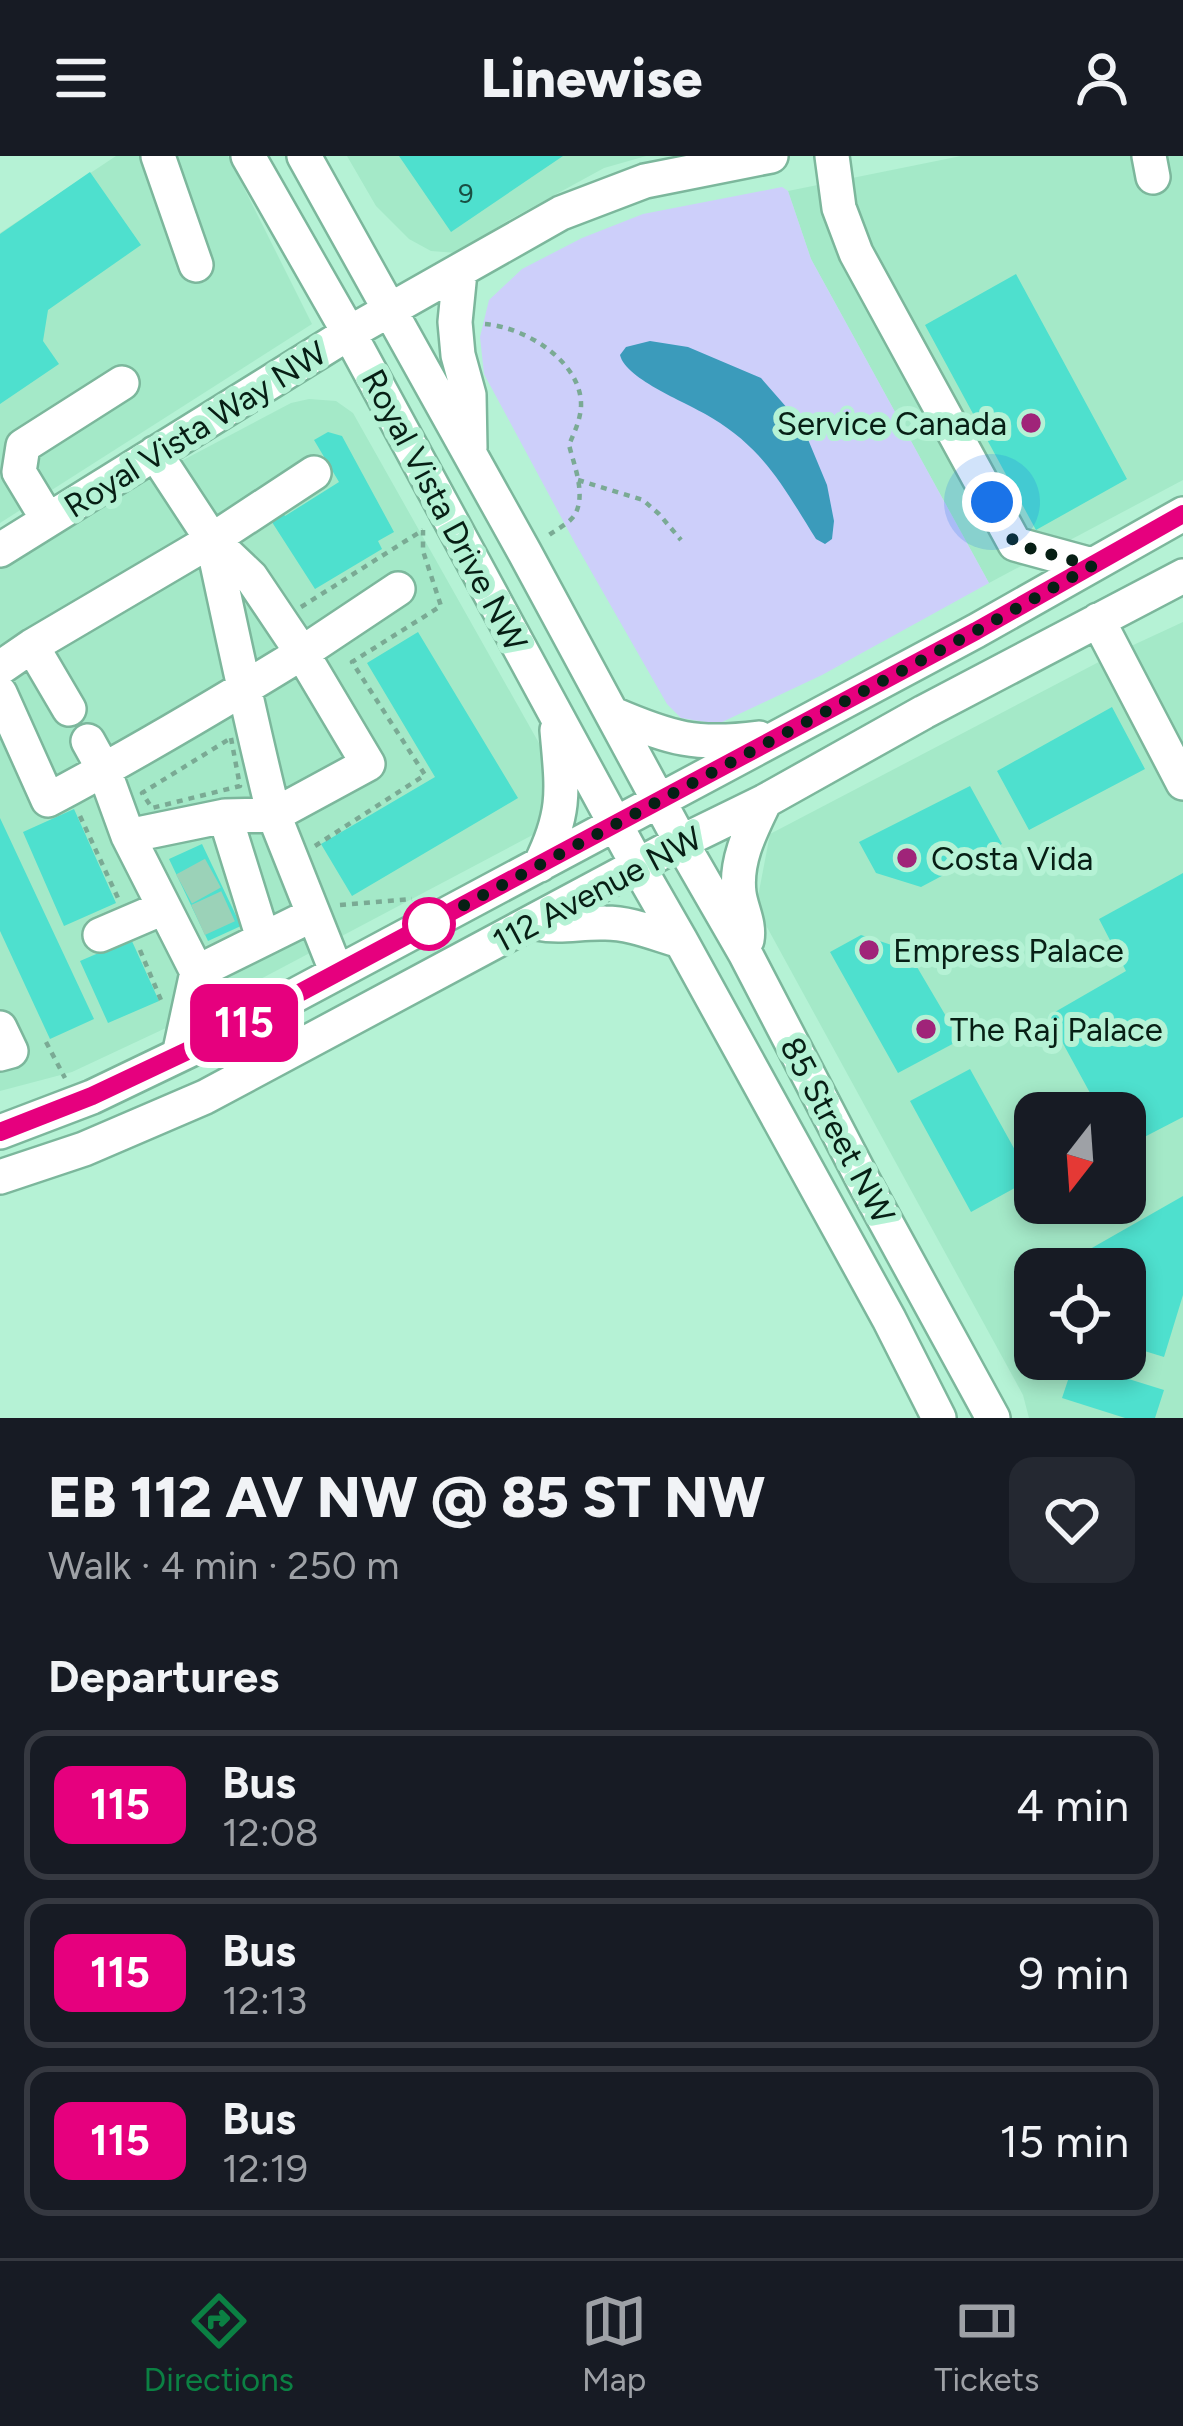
<!DOCTYPE html>
<meta charset="utf-8">
<style>
:root{--surface:#171b24;--page:#242831;--text:#f1f3f6;--muted:#9ea1a6;--line:#363941;--accent:#0b8043}
body{margin:0;font-family:Figtree,sans-serif;background:var(--page);color:var(--text);height:100vh;display:flex;flex-direction:column;font-size:45px;white-space:nowrap}
*{box-sizing:border-box;margin:0}
p{font-size:39px;color:var(--muted)}
.icon{flex:none;width:66px;height:66px;fill:none;stroke:currentColor;stroke-width:2;stroke-linecap:round;stroke-linejoin:round}
.map{position:relative;height:1262px;overflow:hidden}
.sheet{display:flex;flex-direction:column;background:var(--surface);flex:1}
.sheet>*{flex:none}
.badge{padding:0 24px;border-radius:18px;font-size:42px;line-height:78px}
.needle{width:78px;rotate:197deg}
.buttons{position:absolute;left:1014px;top:936px;display:grid;gap:24px}
.buttons a{display:grid;place-items:center;width:132px;height:132px;border-radius:24px;background:var(--surface);box-shadow:0 6px 18px #0003;font-size:60px}
.you{position:absolute;width:60px;height:60px;margin:-30px;border:9px solid #fff;border-radius:50%;background:#1a73e8;box-shadow:0 0 0 18px #1a73e833}
.map>.badge{position:absolute;translate:-50% -50%;box-shadow:0 0 0 6px #fff}
h2{padding:0 48px;font-size:45px;line-height:108px}
.round{display:grid;place-items:center;flex:none;width:126px;height:126px;border-radius:24px;background:var(--page)}
.headline{display:flex;align-items:center;justify-content:space-between;height:204px;padding:0 48px}
h1{font-size:57px;font-weight:800;line-height:90px}
ul{padding:0;list-style:none}
li{display:flex;align-items:center;gap:36px;height:150px;margin:0 24px 18px;padding:0 24px;border:6px solid var(--line);border-radius:24px}
li div{flex:1}
li b{display:block;font-size:45px}
li em{font-style:normal}
li .badge{min-width:132px;font-weight:700;text-align:center}
header{display:flex;justify-content:space-between;align-items:center;height:156px;padding:0 48px;background:var(--surface);font-size:54px;font-weight:800}
.menu{display:flex;justify-content:space-around;align-items:center;height:168px;border-top:3px solid var(--line);background:var(--surface);font-size:33px;color:var(--muted)}
.menu a{display:grid;justify-items:center;gap:6px}
.menu .on{color:var(--accent)}
.map>svg:first-child{display:block}
</style>
<header><svg class="icon" aria-label="menu" viewBox="0 0 24 24"><path d="M4 6h16M4 12h16M4 18h16"/></svg>Linewise<svg class="icon" aria-label="person" viewBox="0 0 24 24"><circle cx="12" cy="8" r="4"/><path d="M4 21q1-7 8-7t8 7"/></svg></header>
<div class="map">
<svg width="1183" height="1262" viewBox="0 0 1183 1262">
<rect width="100%" height="100%" fill="#b5f2d5"/>
<path fill="#a4e9c8" fill-rule="evenodd" d="M116 0H228L312 168 0 367V77Z
M347 0H646L604 12 507 65 457 97 431 95 409 83 376 50Z
M961 0H1183V324L989 427 811 103 788 35Z
M309 243 336 245 353 257 544 596 551 640 542 674 183 864 72 916 0 935V401L291 247Z
M1183 466V1262H1029L1023 1239 756 751 770 678 1116 497ZM1035 957H1125V1047H1035ZM1035 1113H1125V1203H1035Z"/>
<path fill="#cdcffa" d="M782 31 788 35 811 103 989 427 822 519 718 568 681 562 667 548 575 387 484 218 480 181 489 144 522 113 582 82 643 58Z"/>
<path fill="#3b9bbb" d="M650 185 688 191 761 222 802 269 827 329 834 365 832 383 825 388 816 383C784 332 765 294 712 262 689 247 626 224 620 199L626 191Z"/>
<path fill="#4ee0ce" d="M399 0H563L451 76Z
M90 16 141 89 48 154 43 185 59 208 0 248V78Z
M1016 118 1127 323 1036 374 925 169Z
M328 276 342 280 394 376 378 385 382 393 315 433 270 363 282 355 285 360 339 326 314 284Z
M418 476 518 642 352 740 321 688 435 621 367 507Z
M1112 551 1145 613 1029 674 997 615Z
M970 630 1002 688 921 731 876 717 859 686Z
M74 653 116 747 64 770 23 676Z
M0 662 94 863 50 883 0 775Z
M202 688 241 770 208 785 169 703Z
M1183 717V961L1125 991V957H1101L1048 860 1126 815 1099 763Z
M861 779 907 794 960 884 898 917 830 796Z
M131 783 159 845 108 867 80 805Z
M970 913 1031 1023 971 1056 910 945Z
M1183 1040V1139L1164 1201 1138 1193 1143 1181 1125 1175V1113H1055Z
M1035 1124V1170L1016 1135Z
M1074 1206 1164 1234 1155 1262H1125L1062 1242Z"/>
<g fill="none" stroke-linecap="round" stroke-linejoin="round">
<path stroke="#9bd2b8" stroke-width="33" stroke-dasharray="33 16" stroke-linecap="butt" d="M184 733 215 716
M198 764 231 749"/>
<defs>
<path id="minor" d="M158 0 196 109
M248 0 349 177 638 710 681 785 889 1163 939 1262
M304 0 525 397 681 686 745 797 864 1026 993 1262
M832 0 839 52 856 97 1015 388 1092 409
M1149 0 1153 21
M460 116 455 166 458 199 469 239 470 292
M155 297 212 384 314 317
M48 364 19 316 23 290 122 227
M212 384 251 421 302 497 398 433
M0 394 349 177 561 57 645 25 771 0
M1098 464 1183 627
M32 490 69 553
M0 512 32 490 212 384
M0 537 48 644C135 598 219 548 302 497L368 608 274 659C251 568 232 476 212 384
M613 558C671 583 696 590 759 582
M88 585 104 614 128 680 197 816 179 899
M225 660 263 782
M128 680 225 660 274 659 337 817
M540 709C567 655 562 632 557 574
M537 767C562 772 580 766 605 767 631 767 656 778 681 785
M100 779 163 752
M747 784C750 767 741 753 739 737 735 704 751 674 765 645
M197 816 312 759
M0 872 11 895 0 898
M0 976 92 941 219 880 976 475 1183 358
M0 1021 84 993 205 941 681 686 765 645 924 556 1183 420"/>
</defs>
<use href="#minor" stroke="#7cb79c" stroke-width="38"/>
<path stroke="#7aaa94" stroke-width="4.5" stroke-dasharray="6 6" stroke-linecap="butt" d="M485 168C525 171 583 206 581 251 580 265 574 277 569 289 574 309 587 340 574 360 568 368 557 373 549 379
M578 324 643 344 659 358 681 384
M301 451 423 374
M231 582 240 630 152 652 142 637Z
M80 660 118 742
M315 690 425 619 352 506 441 450 423 395V374
M340 749 412 743
M140 794 161 844
M46 886 65 922"/>
<use href="#minor" stroke="#fff" stroke-width="33"/>
</g>
<g fill="none" stroke-linecap="round" stroke-linejoin="round">
<defs>
<path id="line" d="M0 976 92 940 219 880 976 475 1183 358"/>
</defs>
<use href="#line" stroke="#fff" stroke-width="27"/>
<use href="#line" stroke="#e6007e" stroke-width="18"/>
<path stroke="#071f15" stroke-width="12" stroke-dasharray="0 21.6" d="M429 768 418 774 976 475 1092 410 1015 388 992 346"/>
</g>
<g fill="#a02479" stroke="#b5f2d5" stroke-width="4.5">
<circle cx="1031" cy="267" r="12"/>
<circle cx="907" cy="702" r="12"/>
<circle cx="869" cy="794" r="12"/>
<circle cx="926" cy="873" r="12"/>
</g>
<circle fill="#fff" stroke="#e6007e" stroke-width="6" cx="429" cy="768" r="24"/>
<g text-anchor="middle" stroke-width="12" stroke-linejoin="round" paint-order="stroke">
<g font-size="27" fill="#194f43">
<text x="466" y="47">9</text>
</g>
<g font-size="33" fill="#071f15" stroke="#b5f2d5" text-anchor="start">
<text x="1007" y="279" text-anchor="end">Service Canada</text>
<text x="931" y="714">Costa Vida</text>
<text x="893" y="806">Empress Palace</text>
<text x="950" y="885">The Raj Palace</text>
</g>
<g font-size="33" fill="#071f15" stroke="#b5f2d5">
<text transform="translate(195 273) rotate(-32)" y="12">Royal Vista Way NW</text>
<text transform="translate(445 354) rotate(62)" y="12">Royal Vista Drive NW</text>
<text transform="translate(597 733) rotate(-28)" y="12">112 Avenue NW</text>
<text transform="translate(838 974) rotate(62)" y="12">85 Street NW</text>
</g>
</g>
</svg>
<div class="buttons">
<a><svg class="needle" viewBox="-14 -14 28 28"><path d="M0-13l5 13h-10z" fill="#e53935"/><path d="M0 13l5-13h-10z" fill="#9ea1a6"/></svg></a>
<a><svg class="icon" aria-label="locate" viewBox="0 0 24 24"><circle cx="12" cy="12" r="6"/><path d="M12 2v4M12 18v4M2 12h4M18 12h4"/></svg></a>
</div>
<div class="you" style="left:992px;top:346px"></div>
<b class="badge" style="left:244px;top:867px;background:#e6007e;color:#fff">115</b>
</div>
<section class="sheet">
<div class="headline"><div><h1>EB 112 AV NW @ 85 ST NW</h1><p>Walk · 4 min · 250 m</p></div><a class="round"><svg class="icon" aria-label="heart" viewBox="0 0 24 24"><path d="M12 20l-8-8c-3-5 5-10 8-4 3-6 11-1 8 4z"/></svg></a></div>
<h2>Departures</h2>
<ul>
<li><span class="badge" style="background:#e6007e;color:#fff">115</span><div><b>Bus</b><p>12:08</p></div><em>4 min</em></li>
<li><span class="badge" style="background:#e6007e;color:#fff">115</span><div><b>Bus</b><p>12:13</p></div><em>9 min</em></li>
<li><span class="badge" style="background:#e6007e;color:#fff">115</span><div><b>Bus</b><p>12:19</p></div><em>15 min</em></li>
</ul>
</section>
<nav class="menu">
<a class="on"><svg class="icon" aria-label="directions" viewBox="0 0 24 24"><path d="M12 3l9 9-9 9-9-9zM9 14v-3h6M13 9l2 2-2 2"/></svg>Directions</a>
<a><svg class="icon" aria-label="map" viewBox="0 0 24 24"><path d="M3 6l6-2 6 2 6-2v14l-6 2-6-2-6 2zM9 4v14M15 6v14"/></svg>Map</a>
<a><svg class="icon" aria-label="tickets" viewBox="0 0 24 24"><path d="M3 7h18v10H3zM15 7v10"/></svg>Tickets</a>
</nav>
